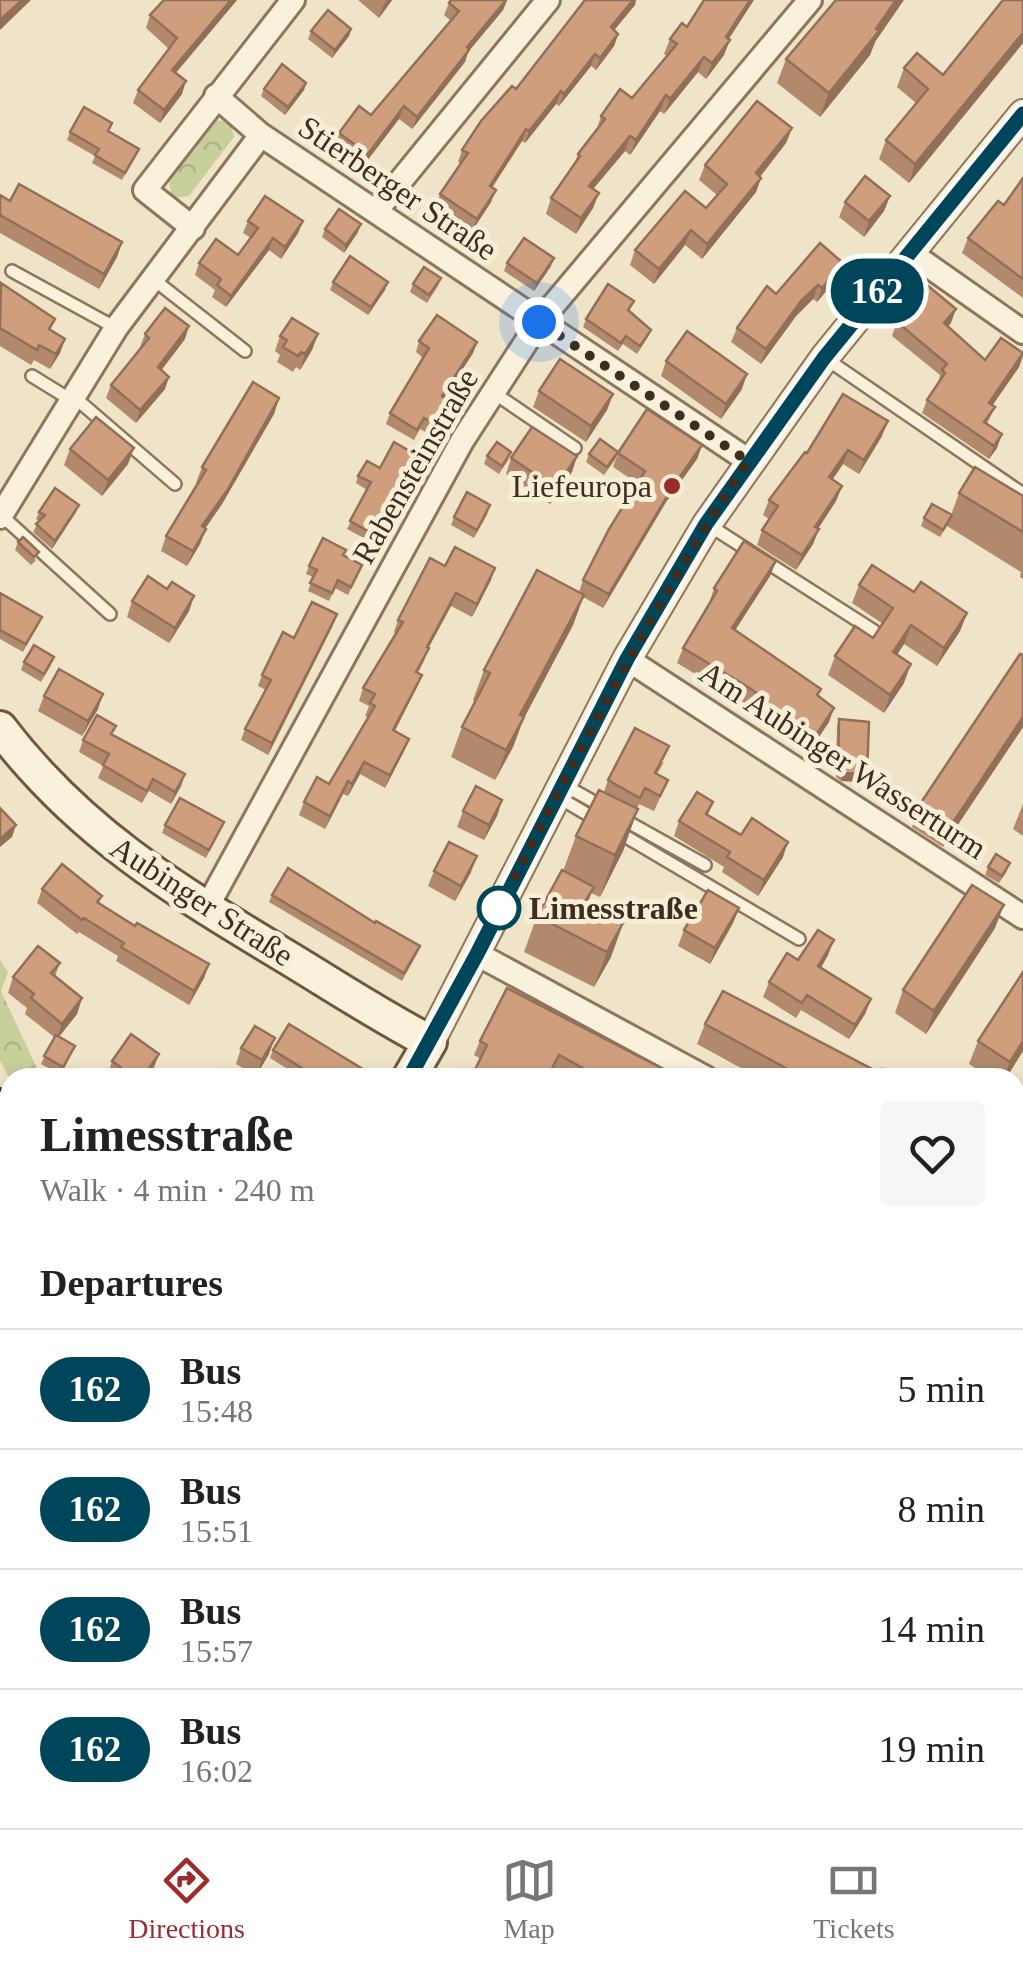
<!DOCTYPE html>
<meta charset="utf-8">
<style>
:root{--surface:#fff;--page:#f6f6f6;--text:#222;--muted:#767676;--line:#e0e0e0;--accent:#9e2a2b}
body{margin:0;font-family:"Times New Roman",serif;background:var(--page);color:var(--text);height:100vh;display:flex;flex-direction:column;font-size:38px;white-space:nowrap}
*{box-sizing:border-box;margin:0}
p{font-size:32px;color:var(--muted)}
.icon{flex:none;width:55px;height:55px;fill:none;stroke:currentColor;stroke-width:2;stroke-linecap:round;stroke-linejoin:round}
.map{position:relative;flex:1;overflow:hidden}
.panel{position:absolute;left:0px;top:1068px;width:1025px;height:762px;display:flex;flex-direction:column;background:var(--surface);border-radius:30px 30px 0 0;box-shadow:0 5px 15px #0003}
.panel>*{flex:none}
.badge{padding:0 20px;border-radius:32px;font-size:35px;line-height:65px}
.you{position:absolute;width:50px;height:50px;margin:-25px;border:8px solid #fff;border-radius:50%;background:#1a73e8;box-shadow:0 0 0 15px #1a73e833}
.map>.badge{position:absolute;translate:-50% -50%;box-shadow:0 0 0 5px #fff}
h2{padding:0 40px;font-size:38px;line-height:90px}
.round{display:grid;place-items:center;flex:none;width:105px;height:105px;border-radius:10px;background:var(--page)}
.headline{display:flex;align-items:center;justify-content:space-between;height:170px;padding:0 40px}
h1{font-size:48px;font-weight:800;line-height:75px}
ul{padding:0;list-style:none}
li{display:flex;align-items:center;gap:30px;height:120px;padding:0 40px;border-top:2px solid var(--line)}
li div{flex:1}
li b{display:block;font-size:38px}
li em{font-style:normal}
li .badge{min-width:110px;font-weight:700;text-align:center}
.tabs{display:flex;justify-content:space-around;align-items:center;height:140px;border-top:2px solid var(--line);background:var(--surface);font-size:28px;color:var(--muted)}
.tabs a{display:grid;justify-items:center;gap:5px}
.tabs .selected{color:var(--accent)}
.map>svg:first-child{display:block}
</style>
<div class="map">
<svg width="1023" height="1828" viewBox="0 0 1023 1828">
<defs>
<pattern id="forest-crowns" width="20" height="18" patternUnits="userSpaceOnUse" patternTransform="scale(2.5)"><rect width="20" height="18" fill="#c9cf9b"/><path d="M2 6a3 3 0 1 1 6 0M12 15a3 3 0 1 1 6 0" fill="none" stroke="#aeb285"/></pattern>
</defs>
<rect width="100%" height="100%" fill="#f0e4c8"/>
<path fill="url(#forest-crowns)" d="M230 120 234 137 189 196 172 198 169 181 213 121Z
M0 960 8 972 1 991 41 1077 10 1078V1080L0 1061Z"/>
<g fill="none" stroke-linecap="round" stroke-linejoin="round">
<defs>
<path id="service" d="M12 271 116 328
M153 279 245 351
M825 358 1023 494
M32 376 71 400
M494 393 575 448
M73 396 175 484
M1 515 110 614
M707 524 874 631
M564 785 603 807
M558 797 597 820
M619 817 705 865
M618 832 799 939"/>
<path id="minor" d="M216 96 261 135 749 461
M376 211 548 0
M193 228 145 190 293 0
M909 252 1023 332
M0 517 116 328 261 135
M627 659 1023 917
M206 909 462 441 539 322 810 0
M477 954 706 1078
M0 1288 10 1325
M1015 1723 1023 1727
M240 1820 251 1828
M495 1820 499 1828"/>
<path id="tertiary" d="M430 1042 627 659 707 524 825 357 1023 114"/>
<path id="secondary" d="M0 728C80 833 174 889 285 956 333 985 380 1016 430 1042L409 1078
M99 1828 102 1820"/>
</defs>
<use href="#service" stroke="#8d765c" stroke-width="16"/>
<use href="#minor" stroke="#8d765c" stroke-width="28"/>
<use href="#tertiary" stroke="#8d765c" stroke-width="32"/>
<use href="#secondary" stroke="#6f573f" stroke-width="38"/>
<use href="#service" stroke="#faf1dc" stroke-width="11"/>
<use href="#minor" stroke="#faf1dc" stroke-width="22"/>
<use href="#tertiary" stroke="#faf1dc" stroke-width="28"/>
<use href="#secondary" stroke="#faf1dc" stroke-width="32"/>
<defs>
<path id="rail" d="M0 1092 10 1111
M0 1124 10 1144
M355 1820 360 1828
M386 1820 390 1828"/>
</defs>
<use href="#rail" stroke="#3d2e20" stroke-width="10"/>
<use href="#rail" stroke="#f7eed8" stroke-width="6" stroke-dasharray="19" stroke-linecap="butt"/>
</g>
<path fill="#b2896c" d="M237 0 176 73 182 94 160 123 133 103 138 90 169 49 146 28 150 15Z
M358 0H392L379 18Z
M507 0 503 10 468 52 465 62 412 129 399 119 363 166 335 145 339 133 371 115 451 21 444 15 449 3Z
M586 0H636L635 5 614 30 618 34 614 46 596 70 591 66 559 106 556 104 525 143 522 141 492 188 491 202 472 231 436 206 440 194 461 164 458 162 462 150 516 89Z
M1023 0V43L909 183 879 159 886 140 916 103 897 87 904 68 943 75Z
M687 27 729 39 724 55 706 79 698 72 664 114 660 111 630 155 625 151 593 189 599 193 593 208 576 234 546 214 551 198 574 165 578 154 596 132 601 116 632 98 667 56 664 54 670 39Z
M351 29 349 36 332 58 308 39 311 31Z
M875 42 870 55 820 117 777 83 786 59Z
M306 83 304 90 285 115 261 96 264 89Z
M792 128 786 143 760 177 761 178 756 192 702 259 685 245 654 284 630 265 635 250 706 208 717 195 699 180 705 165Z
M70 132H109L139 149 122 180 92 163 95 156 67 140Z
M1023 178V298L962 253 968 238 1004 205Z
M0 195 10 201 122 242 117 257 99 289 0 233Z
M890 196 884 211 864 237 839 217 845 202Z
M248 221H303L298 233 281 259 269 250 226 307 212 297 215 290 195 275 199 263 238 255 251 238 243 233Z
M325 229 358 232 344 253 322 237Z
M507 263 551 266 534 291 504 271Z
M838 277 817 302 813 299 796 316 761 364 731 342 737 328 776 294Z
M441 278 438 286 427 303 410 292 413 284Z
M333 282 385 290 368 315 330 290Z
M0 284 55 319 50 330 65 339 60 353 50 369 34 360 31 365 0 346Z
M956 309 948 326 985 360 1023 356 1019 367 992 406 995 407 987 424 997 448 989 459 922 413 927 400 938 384 940 375 892 336 897 322Z
M629 311 651 330 648 337 637 354 623 344 618 351 583 327 586 319Z
M145 334 185 339 161 370 165 389 136 423 106 398 111 385 141 348 140 347Z
M318 334 312 350 300 370 296 367 293 372 277 362 280 355 275 351 280 336Z
M419 341 477 342 473 353 444 398 451 402 447 413 433 436 420 429 414 440 386 424 390 413 423 358 416 352Z
M666 361 742 389 721 419 661 376Z
M539 391 613 394 607 410 586 442 533 407Z
M279 398 274 414 222 504 205 528 200 544 187 566 161 551 166 536 197 483H196L202 467Z
M882 436 859 474 843 464 832 480 842 486 836 501 818 529 813 544 796 570 757 545 762 530 769 519 763 515 769 500 807 453Z
M702 445 697 459 666 502 603 608 583 597 573 625 523 720 513 747 495 780 451 757 462 727 475 702 473 700 484 670 579 592 583 580 637 483 613 467 618 453Z
M70 449 128 464 102 496 64 465Z
M618 452 615 460 604 475 586 462 589 454Z
M487 456 509 459 499 474 484 464Z
M577 456 572 472 550 504 506 474 511 458Z
M417 465 375 544 347 529 367 490 356 483 358 476 380 468Z
M959 493 1023 496V579L1020 577 1021 572 947 526 940 537 921 526 924 518 951 515Z
M79 505 76 512 52 549 33 532 39 521 36 519 39 512Z
M488 513 474 538 451 525 454 517Z
M18 542 36 560 31 565 15 550Z
M343 555 359 572 348 595 335 588 329 601 308 591 313 577 306 574 309 566Z
M776 561 770 576 735 630 818 696 829 722 808 753 753 715 754 710 742 702 677 663 683 648 709 604 714 588Z
M445 566 491 580 472 617 451 606 428 648 424 661 418 673 417 687 395 731 404 751 385 788 360 774 348 796 343 794 325 829 299 815 304 802 329 784 368 717 365 716 369 706 359 701 363 688 396 634 394 632 398 620Z
M859 585 914 592 967 613 960 631 937 666 904 644 897 655 904 683 884 713 828 675 835 656 873 638 883 624 852 603Z
M167 589 194 596 189 611 169 643 127 617 132 601Z
M0 593 42 617 23 652 0 639Z
M333 625 268 755 241 740 245 729 266 690 258 686 262 675 294 638Z
M1023 655V727L943 847 912 827 920 804Z
M24 662 51 665 41 682 21 670Z
M44 696 98 709 82 736 38 711Z
M839 719 864 782 841 781 836 777 837 727Z
M112 735 185 774 181 786 171 804 149 791 142 803 98 778 103 766 79 752 83 740Z
M664 762 657 774 668 780 654 811 639 804 623 851 600 897 591 893 589 901 611 957 594 987 524 952 537 916 563 871 576 836 604 792 608 780Z
M502 800 497 816 484 840 457 827 463 811Z
M713 802 708 815 783 857 758 896 722 872 724 867 674 836 679 821Z
M1023 804V836L1013 829Z
M224 822 206 858 162 833 165 825Z
M988 867 1007 871 999 883 985 875Z
M434 871 471 872 455 901 428 886Z
M42 889 102 896 99 903 135 926 209 964 204 978 189 1005 116 961 118 956 79 932 77 934 37 903Z
M272 895 375 923 420 946 417 954 402 981 269 902Z
M739 908 733 923 710 964 678 946 684 930Z
M995 928 926 1034 895 1013 903 990Z
M828 955 821 968 871 999 865 1014 849 1039 801 1010 796 1018 763 997 769 982 798 960Z
M60 963 55 976 82 998 77 1014 59 1037 72 1053 61 1075 41 1064 54 1037 25 1014 27 1008 8 993 13 977Z
M1023 972V1051L1006 1078H990L969 1064 978 1041Z
M507 988 660 1078H568L554 1069 549 1078H471L481 1059 474 1055 480 1041Z
M705 1024 898 1078H759L697 1044Z
M241 1048 269 1054 256 1076 236 1064Z
M273 1050 357 1078H302L270 1058Z
M112 1061 153 1070 147 1078H108L107 1077Z
M1023 1145V1214L1020 1218 1015 1215V1157Z
M10 1596V1663L0 1657V1603L2 1604Z
M1015 1621 1023 1626V1676L1015 1672Z
M0 1751 7 1756 10 1751V1793L0 1787Z
M42 1820H59L55 1827Z
M527 1820H589L587 1828H531Z
M722 1820H775L771 1828H722L719 1826Z"/>
<path fill="#916f58" d="M22 0H31L0 30V20Z
M231 0H237L167 83 172 70Z
M387 0H392L379 18 383 6Z
M507 0 503 10 468 52 465 62 412 129 417 117 467 47Z
M633 0H636L635 5 606 40 611 27Z
M750 0H754L723 48 730 40 724 55 706 79 712 63 726 37Z
M896 0H904L875 42 870 55 820 117 829 93Z
M351 29 349 36 332 58 335 50Z
M1023 33V43L909 183 915 164Z
M618 34 614 46 596 70 600 58Z
M595 54 591 66 559 106 564 94Z
M704 57 698 72 664 114 670 99Z
M186 81 182 94 160 123 164 110Z
M306 83 304 90 285 115 288 107Z
M561 91 556 104 525 143 529 131Z
M666 95 660 111 630 155 636 140Z
M404 106 399 119 363 166 368 154Z
M792 128 786 143 751 188 756 173Z
M526 129 522 141 485 198 490 186Z
M630 136 625 151 583 201 589 186Z
M761 178 756 192 702 259 707 244Z
M496 190 491 202 472 231 477 219Z
M599 193 593 208 576 234 581 218Z
M890 196 884 211 864 237 869 221Z
M303 221 298 233 281 259 285 247Z
M361 224 358 232 344 253 346 245Z
M691 230 685 245 654 284 659 269Z
M273 238 269 250 226 307 231 296Z
M122 242 117 257 99 289 104 274Z
M554 258 551 266 534 291 537 283Z
M843 263 838 277 817 302 822 288Z
M388 282 385 290 368 315 371 307Z
M818 285 813 299 796 316 761 364 766 349 801 301Z
M956 309 951 323 939 336 944 323Z
M189 326 185 339 154 380 158 367Z
M318 334 312 350 300 370 305 354Z
M65 339 60 353 50 369 56 354Z
M477 342 473 353 438 407 442 396Z
M1023 355 1019 367 984 417 989 403Z
M747 374 742 389 721 419 726 404Z
M169 377 165 389 136 423 140 410Z
M613 394 607 410 586 442 591 426Z
M279 398 274 414 222 504 196 542 202 526Z
M451 402 447 413 433 436 437 425Z
M888 421 882 436 859 474 864 460Z
M1002 434 997 448 989 459 994 446Z
M702 445 697 459 666 502 603 608 609 594 672 488Z
M134 448 128 464 102 496 108 480Z
M848 450 843 464 824 492 829 477Z
M577 456 572 472 550 504 556 488Z
M420 457 417 465 375 544 377 536Z
M842 486 836 501 809 542 815 527Z
M79 505 76 512 52 549 55 541Z
M206 529 200 544 187 566 193 551Z
M819 529 813 544 796 570 802 555Z
M776 561 770 576 727 643 732 628Z
M495 568 491 580 472 617 477 604Z
M456 593 451 606 422 660 427 647Z
M584 595 573 625 523 720 513 747 495 780 520 715Z
M194 596 189 611 169 643 175 628Z
M967 613 960 631 937 666 944 648Z
M337 614 333 625 268 755 272 743Z
M911 625 904 644 886 671 893 652Z
M911 664 904 683 884 713 890 695Z
M422 675 417 687 388 743 393 730Z
M103 694 98 709 82 736 88 721Z
M834 708 829 722 808 753 814 738Z
M1023 717V727L943 847 952 824Z
M409 739 404 751 385 788 390 775Z
M364 762 360 774 348 796 352 784Z
M844 773 867 774 864 782 841 781Z
M185 774 181 786 171 804 175 792Z
M348 781 343 794 325 829 330 816Z
M502 800 497 816 484 840 489 825Z
M638 809 623 851 600 897 615 855Z
M16 825 12 837 0 847V839Z
M788 842 783 857 758 896 764 880Z
M477 856 471 872 455 901 461 886Z
M1004 905 995 928 926 1034 934 1011Z
M739 908 733 923 710 964 715 948Z
M624 921 611 957 594 987 607 952Z
M834 940 828 955 813 981 818 966Z
M209 964 204 978 189 1005 194 991Z
M82 998 77 1014 57 1039 62 1024Z
M871 999 865 1014 849 1039 855 1025Z
M275 1038 269 1054 256 1076 262 1060Z
M1023 1041V1051L1006 1078H1004L1010 1062Z
M159 1054 153 1070 147 1078H142Z
M1023 1312V1323L1015 1336V1325Z"/>
<path fill="#cf9f7d" stroke="#916f58" stroke-width="2.5" d="M0 0H22L0 20Z
M164 0H231L172 70 186 81 164 110 138 90 177 38 150 15Z
M451 0H506L467 47 469 50 417 117 404 106 368 154 339 133 359 106 371 115 459 11 449 3Z
M585 0H633L611 27 618 34 600 58 595 54 564 94 561 91 529 131 526 129 490 186 496 190 477 219 440 194 468 153 462 150 481 121 512 86 516 89Z
M704 0H750L726 37 730 40 712 63 704 57 670 99 666 95 636 140 630 136 589 186 599 193 581 218 551 198 580 156 578 154 605 119 601 116 620 89 632 98 677 44 670 39 682 23 687 27Z
M836 0H896L876 29 879 31 829 93 786 59Z
M1003 0H1023V33L915 164 886 140 928 89 904 68 917 53 943 75Z
M328 10 351 29 335 50 311 31Z
M282 64 306 83 288 107 264 89Z
M757 101 792 128 756 173 761 178 707 244 691 230 659 269 635 250 685 191 706 208 727 184 705 165Z
M84 107 112 123 108 131 139 149 125 173 95 155 99 149 70 132Z
M865 176 890 196 869 221 845 202Z
M1023 178V279L968 238 998 201 1004 205Z
M19 184 122 242 104 274 0 215V195L10 201Z
M265 196 303 221 285 247 273 238 231 296 217 285 221 279 199 263 216 239 238 255 258 228 248 221Z
M339 209 361 224 346 245 325 229Z
M524 238 554 258 537 283 507 263Z
M820 243 843 263 822 288 818 285 801 301 766 349 737 328 767 286 776 294Z
M350 256 388 282 371 307 333 282Z
M424 267 441 278 429 295 413 284Z
M1 283 55 319 49 329 65 339 56 354 39 345 37 350 0 328Z
M608 284 634 301 628 310 651 330 640 346 626 336 621 343 586 319Z
M927 285 956 309 944 323 985 360 1001 338 1023 353 989 403 995 407 984 422 1002 434 994 446 927 400 945 373 942 370 947 364 897 322Z
M165 308 189 326 158 367 169 377 140 410 111 385 149 338 145 334Z
M437 315 477 342 442 396 451 402 437 425 424 418 417 430 390 413 429 348 419 341Z
M292 318 318 334 305 354 301 352 298 356 283 347 287 340 280 336Z
M687 331 747 374 726 404 666 361Z
M560 359 613 394 591 426 539 391Z
M253 382 279 398 228 489 202 526 206 529 193 551 166 536 206 470 202 467Z
M843 394 888 421 864 460 848 450 829 477 842 486 815 527 819 529 802 555 762 530 778 506 769 500 805 452 807 453Z
M647 409 702 445 672 488 609 594 583 580 609 529 645 471 618 453Z
M96 417 134 448 108 480 70 449Z
M532 427 577 456 556 488 511 458Z
M600 439 618 452 607 467 589 454Z
M394 442 420 457 377 536 350 521 371 482 358 476 367 461 380 468Z
M497 442 511 452 502 466 487 456Z
M975 467 1023 496V532L959 493Z
M55 488 79 505 55 541 36 524 45 515 39 512Z
M467 492 490 505 477 530 454 517Z
M932 504 952 515 943 530 924 518Z
M23 537 39 552 34 557 18 542Z
M323 538 346 550 343 555 362 565 351 587 338 580 332 593 310 583 317 570 309 566Z
M744 541 776 561 732 628 821 689 817 695 834 708 814 738 758 700 761 696 748 687 683 648 717 591 714 588Z
M455 547 495 568 477 604 456 593 427 647 429 648 416 672 422 675 393 730 409 739 390 775 364 762 352 784 348 781 330 816 304 802 317 777 329 784 375 706 370 703 375 694 363 688 403 622 398 620 430 558 445 566Z
M872 565 914 592 921 582 967 613 944 648 911 625 893 652 911 664 890 695 835 656 855 626 873 638 893 608 859 585Z
M537 570 584 595 520 715 524 717 506 750 462 727 490 673 484 670Z
M148 576 167 589 172 582 194 596 175 628 132 601Z
M0 593 42 617 26 644 0 630Z
M312 602 337 614 272 743 245 729 271 680 262 675 283 632 294 638Z
M34 645 54 657 44 674 24 662Z
M1020 654 1023 655V717L952 824 920 804Z
M59 669 103 694 88 721 44 696Z
M97 715 116 726 111 734 185 774 175 792 153 779 147 791 103 765 109 754 83 740Z
M839 719 869 722 867 774 844 773 838 769Z
M635 728 669 746 655 773 668 780 660 796 645 788 640 798 608 780Z
M476 786 502 800 489 825 463 811Z
M599 790 638 809 615 855 576 836Z
M697 792 713 802 706 814 741 835 752 818 788 842 764 880 727 857 730 852 679 821Z
M180 798 224 822 209 850 165 825Z
M0 808 16 825 0 839Z
M449 842 477 856 461 886 434 871Z
M996 854 1010 863 1002 876 988 867Z
M62 864 102 896 97 902 135 926 137 923 209 964 194 991 121 947 124 943 84 918 82 920 42 889Z
M288 868 375 923 376 921 420 946 404 973 272 895Z
M562 870 594 887 586 900 624 921 607 952 537 916Z
M972 885 1004 905 934 1011 903 990Z
M708 890 739 908 715 948 684 930Z
M818 930 834 940 818 966 871 999 855 1025 807 995 802 1003 769 982 787 953 798 960Z
M38 946 60 963 51 973 82 998 62 1024 31 998 34 994 13 977Z
M1023 972V1041L1010 1062 978 1041Z
M507 988 663 1069 658 1078H601L559 1055 547 1078H471L487 1045 480 1041Z
M723 991 880 1073 882 1069 898 1078H804L705 1024Z
M289 1024 361 1068 355 1078H318L273 1050Z
M255 1026 275 1038 262 1060 241 1048Z
M131 1034 159 1054 142 1078H135L112 1061Z
M56 1035 75 1046 63 1067 44 1056Z
M1023 1145V1191L1015 1186V1157Z
M1020 1234 1023 1236V1312L1015 1325V1241Z
M8 1594 10 1596V1646L3 1642 6 1638 0 1634V1603L2 1604Z
M1015 1621 1023 1626V1660L1015 1656Z
M0 1751 7 1756 10 1751V1776L0 1770Z
M547 1820H583L587 1828H551Z
M744 1820H772L768 1828H758Z
M820 1820H873L868 1828H816Z
M926 1820H972L967 1828H922Z"/>
<g fill="none" stroke-linecap="round" stroke-linejoin="round">
<defs>
<path id="line" d="M409 1078 477 954 627 659 706 524 824 358 1023 114"/>
</defs>
<use href="#line" stroke="#fff" stroke-width="22"/>
<use href="#line" stroke="#00465a" stroke-width="15"/>
<path stroke="#3d2e20" stroke-width="10" stroke-dasharray="0 18" d="M499 908C577 756 653 604 748 461L539 322"/>
</g>
<circle fill="#9e2a2b" stroke="#f7eed8" stroke-width="4" cx="672" cy="486" r="10"/>
<circle fill="#fff" stroke="#00465a" stroke-width="5" cx="499" cy="908" r="20"/>
<g text-anchor="middle" stroke-width="10" stroke-linejoin="round" paint-order="stroke">
<g font-size="32" fill="#3d2e20" stroke="#f7eed8">
<text transform="translate(398 188) rotate(34)" y="11">Stierberger Straße</text>
<text transform="translate(415 466) rotate(-60)" y="11">Rabensteinstraße</text>
<text transform="translate(843 760) rotate(33)" y="11">Am Aubinger Wasserturm</text>
<text transform="translate(202 901) rotate(33)" y="11">Aubinger Straße</text>
</g>
<g font-size="32" fill="#3d2e20" stroke="#f7eed8" text-anchor="end">
<text x="652" y="497">Liefeuropa</text>
</g>
<g font-size="32" font-weight="bold" fill="#3d2e20" stroke="#f7eed8" text-anchor="start">
<text x="529" y="919">Limesstraße</text>
</g>
</g>
</svg>
<div class="you" style="left:539px;top:322px"></div>
<b class="badge" style="left:877px;top:291px;background:#00465a;color:#fff">162</b>
<section class="panel">
<div class="headline"><div><h1>Limesstraße</h1><p>Walk · 4 min · 240 m</p></div><a class="round"><svg class="icon" aria-label="heart" viewBox="0 0 24 24"><path d="M12 20l-8-8c-3-5 5-10 8-4 3-6 11-1 8 4z"/></svg></a></div>
<h2>Departures</h2>
<ul>
<li><span class="badge" style="background:#00465a;color:#fff">162</span><div><b>Bus</b><p>15:48</p></div><em>5 min</em></li>
<li><span class="badge" style="background:#00465a;color:#fff">162</span><div><b>Bus</b><p>15:51</p></div><em>8 min</em></li>
<li><span class="badge" style="background:#00465a;color:#fff">162</span><div><b>Bus</b><p>15:57</p></div><em>14 min</em></li>
<li><span class="badge" style="background:#00465a;color:#fff">162</span><div><b>Bus</b><p>16:02</p></div><em>19 min</em></li>
</ul>
</section>
</div>
<nav class="tabs">
<a class="selected"><svg class="icon" aria-label="directions" viewBox="0 0 24 24"><path d="M12 3l9 9-9 9-9-9zM9 14v-3h6M13 9l2 2-2 2"/></svg>Directions</a>
<a><svg class="icon" aria-label="map" viewBox="0 0 24 24"><path d="M3 6l6-2 6 2 6-2v14l-6 2-6-2-6 2zM9 4v14M15 6v14"/></svg>Map</a>
<a><svg class="icon" aria-label="tickets" viewBox="0 0 24 24"><path d="M3 7h18v10H3zM15 7v10"/></svg>Tickets</a>
</nav>
